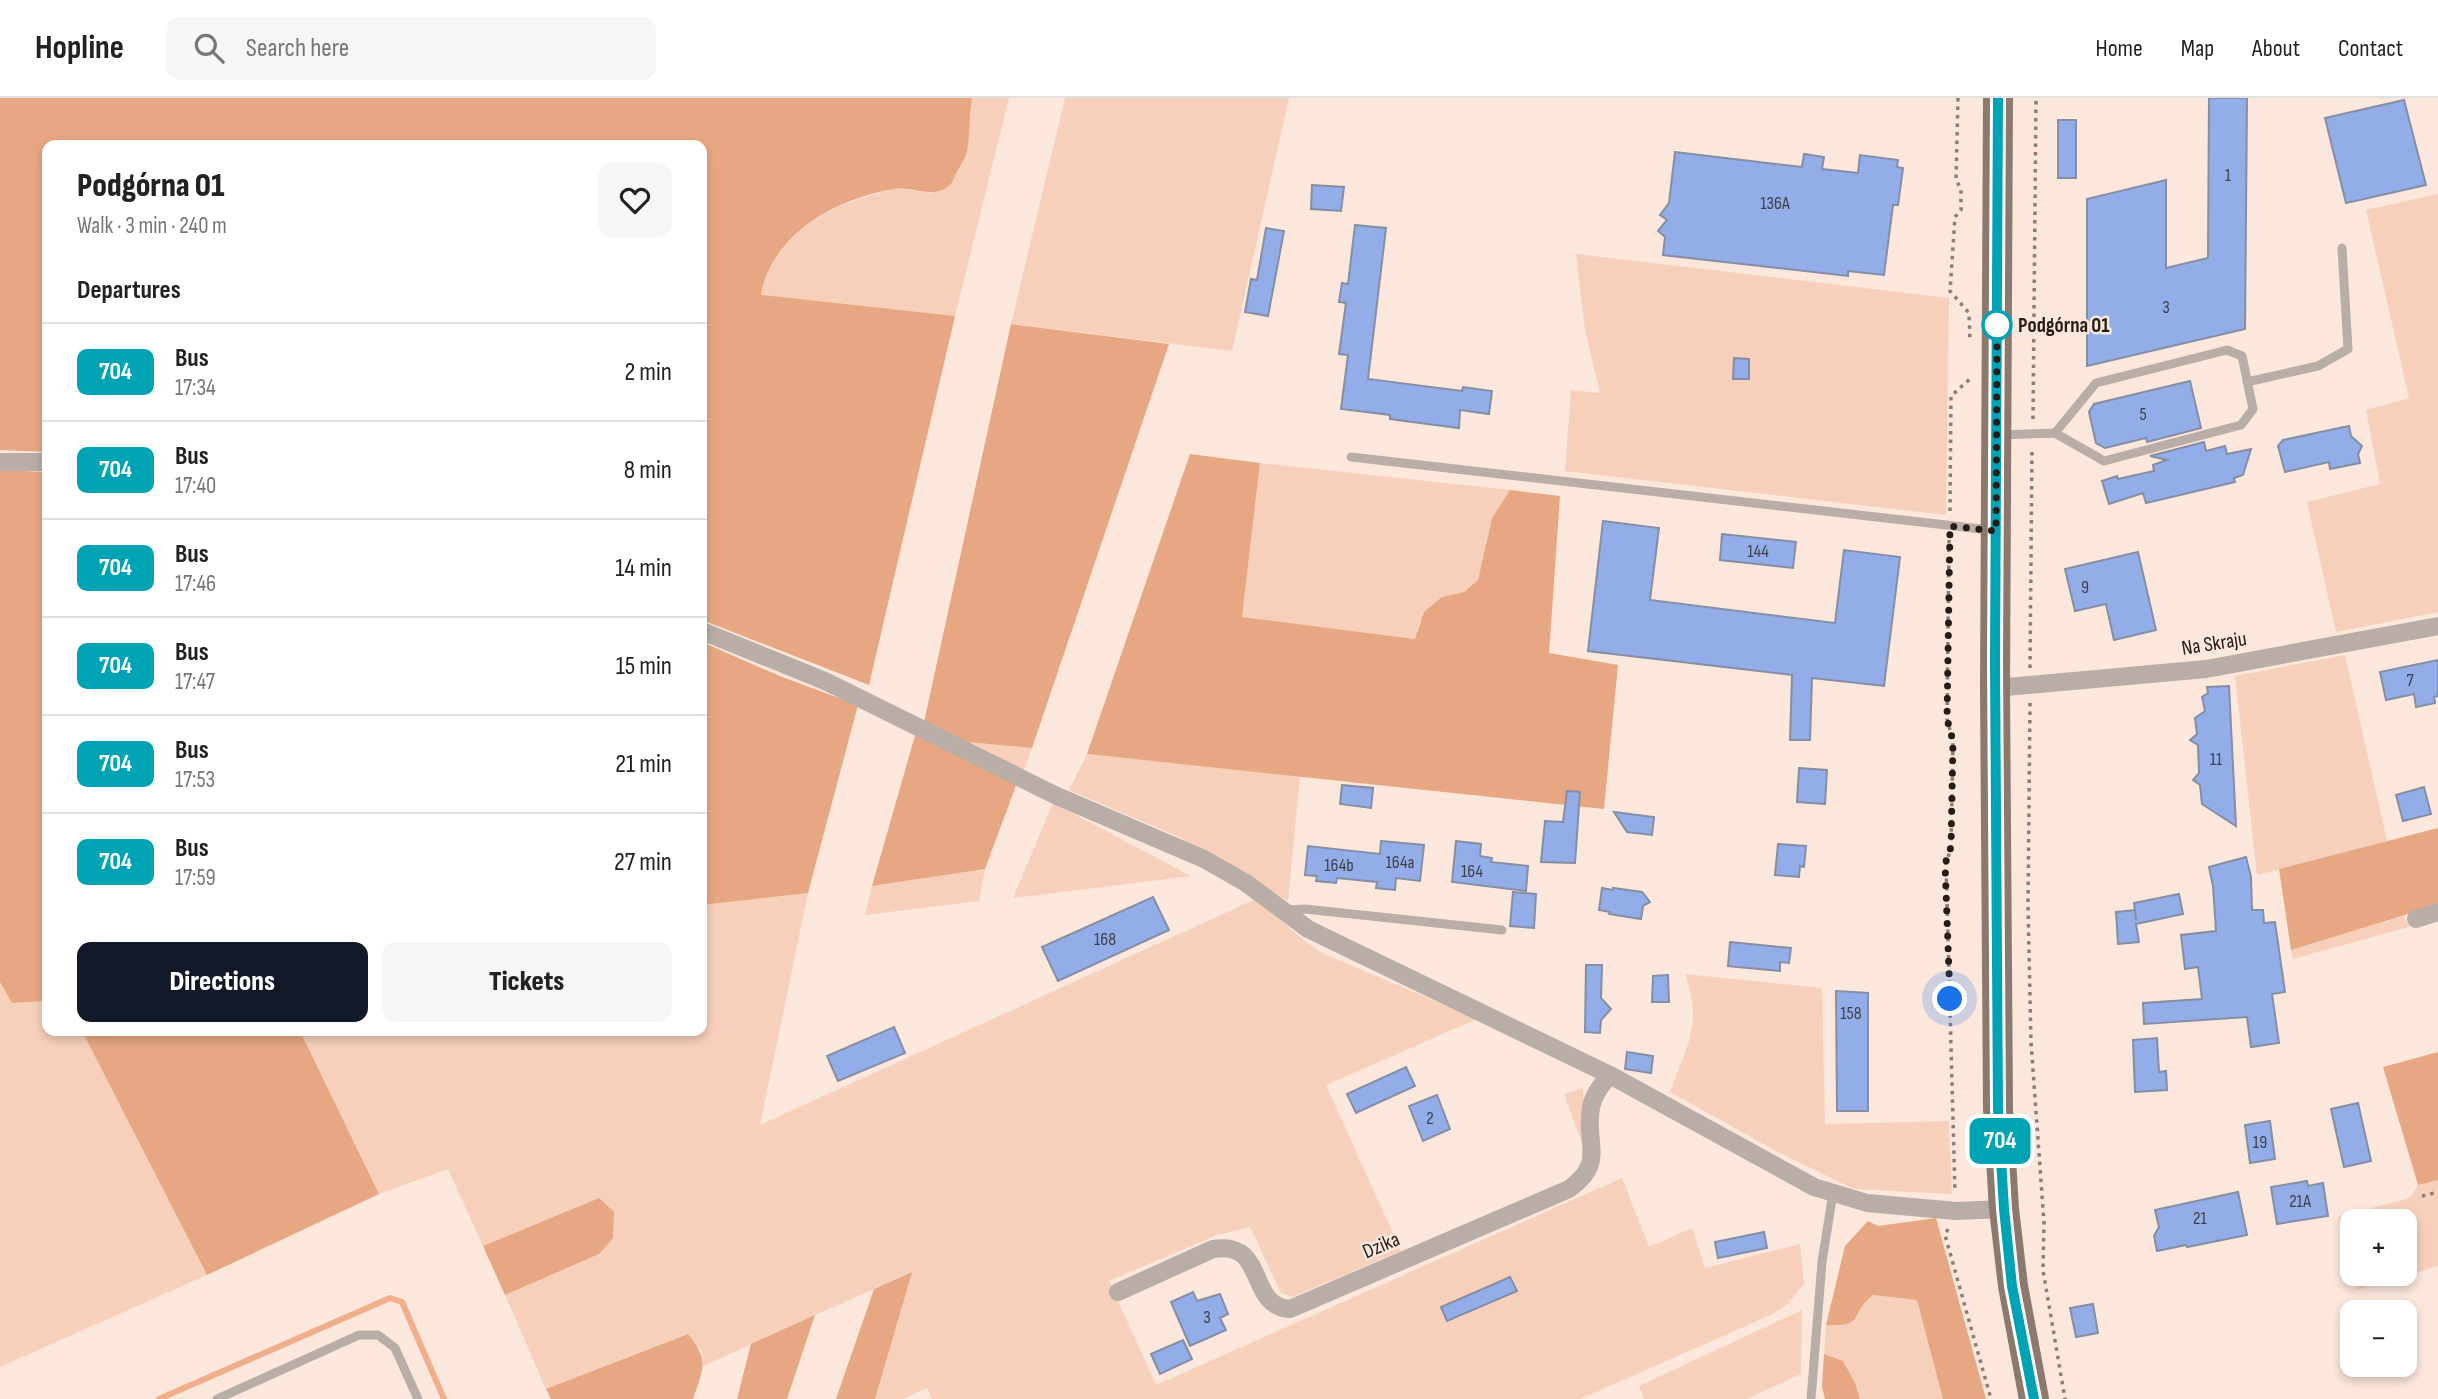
<!DOCTYPE html>
<meta charset="utf-8">
<style>
:root{--surface:#fff;--page:#f6f6f6;--text:#222;--muted:#767676;--line:#e0e0e0;--accent:#111827}
body{margin:0;font-family:"Sofia Sans Condensed",sans-serif;background:var(--page);color:var(--text);height:100vh;display:flex;flex-direction:column;font-size:26px;white-space:nowrap}
*{box-sizing:border-box;margin:0}
p{font-size:23px;color:var(--muted)}
.icon{flex:none;width:38px;height:38px;fill:none;stroke:currentColor;stroke-width:2;stroke-linecap:round;stroke-linejoin:round}
.map{position:relative;flex:1;overflow:hidden}
.sheet{position:absolute;left:42px;top:42px;width:665px;height:896px;display:flex;flex-direction:column;background:var(--surface);border-radius:14px;box-shadow:0 4px 10px #0003}
.sheet>*{flex:none}
.badge{padding:0 14px;border-radius:10px;font-size:24px;line-height:46px}
.buttons{position:absolute;left:2340px;top:1111px;display:grid;gap:14px}
.buttons a{display:grid;place-items:center;width:77px;height:77px;border-radius:14px;background:var(--surface);box-shadow:0 4px 10px #0003;font-size:35px}
.you{position:absolute;width:35px;height:35px;margin:-18px;border:5px solid #fff;border-radius:50%;background:#1a73e8;box-shadow:0 0 0 10px #1a73e833}
.map>.badge{position:absolute;translate:-50% -50%;box-shadow:0 0 0 4px #fff}
h2{padding:0 35px;font-size:26px;line-height:63px}
.round{display:grid;place-items:center;flex:none;width:74px;height:74px;border-radius:14px;background:var(--page)}
.headline{display:flex;align-items:center;justify-content:space-between;height:119px;padding:0 35px}
h1{font-size:33px;font-weight:800;line-height:52px}
.button{display:flex;gap:14px;margin-top:auto;padding:14px 35px}
.button a{flex:1;height:80px;border-radius:14px;background:var(--accent);color:#fff;font-size:28px;font-weight:800;line-height:80px;text-align:center}
.button a+a{background:var(--page);color:var(--text)}
ul{padding:0;list-style:none}
li{display:flex;align-items:center;gap:21px;height:98px;padding:0 35px;border-top:2px solid var(--line)}
li div{flex:1}
li b{display:block;font-size:26px}
li em{font-style:normal}
li .badge{min-width:77px;font-weight:700;text-align:center}
header{display:flex;align-items:center;gap:42px;box-sizing:border-box;height:98px;padding:0 35px;background:var(--surface);border-bottom:2px solid var(--line)}
header strong{font-size:33px}
nav{display:flex;gap:38px;margin-inline-start:auto;font-size:24px}
.search{width:490px;height:63px;background:var(--page);display:flex;align-items:center;gap:18px;box-sizing:border-box;padding:0 24px;border-radius:14px;color:var(--muted);font-size:26px}
.map>svg:first-child{display:block}
</style>
<header>
<strong>Hopline</strong>
<div class="search"><svg class="icon" aria-label="search" viewBox="0 0 24 24"><circle cx="10" cy="10" r="6"/><path d="M15 15l6 6"/></svg>Search here</div>
<nav><a>Home</a><a>Map</a><a>About</a><a>Contact</a></nav>
</header>
<div class="map">
<svg width="2438" height="1301" viewBox="0 0 2438 1301">
<rect width="100%" height="100%" fill="#fbe7dc"/>
<path fill="#f6d0ba" d="M972 0H1009L955 218 761 198C771 143 816 114 866 99 876 96 888 91 898 91 909 91 920 94 931 95L969 16Z
M1065 0H1289L1232 253 1011 226Z
M2438 96V514L2336 534 2307 404 2380 386 2366 312 2409 300 2366 112Z
M1576 156 1949 200 1946 417 1565 373 1571 292 1600 295 1585 232Z
M1260 365 1510 392 1492 420 1478 482 1464 494 1442 499 1419 525 1416 541 1242 519Z
M2345 557 2387 743 2257 777 2235 578Z
M957 643 1032 650 1023 674Z
M1087 656 1300 678 1288 803 1179 739 1069 692Z
M1053 705 1191 778 1013 800Z
M985 771 979 803 865 817 872 788Z
M808 795 760 1027 1256 801 1307 845 1322 855 1477 921 1326 987 1401 1153 1292 1199 1281 1195 1250 1129 1217 1137 1109 1183 1156 1287 1622 1080 1649 1149 1692 1130 1705 1170 1800 1146 1804 1185 1788 1206 1773 1216 1580 1301H932L927 1290 904 1301H875L911 1174 703 1268 702 1253 687 1236 546 1291 505 1197 599 1156V1100L483 1148 448 1071 379 1096 300 933H702V807Z
M2404 818 2409 829 2293 861 2291 852Z
M1685 876 1822 890 1825 1026 1949 1023 1952 1096 1854 1091 1778 1054 1670 994C1687 948 1703 926 1685 876Z
M0 884 12 905 47 903V933H82L207 1177 0 1269Z
M1583 990 1586 1056 1564 996Z
M2438 1082V1168L2357 1192 2353 1176H2404V1124H2352V1173L2338 1119 2410 1100 2418 1087Z
M1873 1197 1917 1202 1943 1301H1860L1855 1285 1843 1263 1824 1256 1826 1227C1867 1229 1848 1216 1873 1197Z
M1802 1212 1801 1276 1747 1301H1644L1639 1288Z"/>
<path fill="#e7a782" d="M0 0H972C969 17 970 36 967 53 965 61 959 70 955 77 954 80 953 84 950 87 933 102 913 88 894 91 836 101 772 135 761 197L955 218 869 587 702 522V47H47V354L0 352Z
M1011 226 1169 246 1032 650 957 643 924 624Z
M1190 356 1260 365 1242 519 1415 541 1424 514 1442 499 1464 494 1478 482 1492 420 1510 392 1560 398 1549 555 1618 567 1604 711 1087 656Z
M0 372 47 374V903L12 905 0 884Z
M702 544 782 579 858 607 808 795 702 807Z
M916 634 1017 685 985 771 872 788Z
M2438 730V807L2291 852 2279 771Z
M82 933H300L379 1096 207 1177Z
M2438 954V1082L2418 1087 2383 969Z
M599 1100 614 1114 613 1140 599 1156 505 1197 483 1148Z
M1936 1120 1986 1301H1943L1917 1202 1873 1197C1848 1216 1867 1229 1826 1227L1845 1148 1868 1123 1878 1128Z
M912 1174 875 1301H836L874 1191Z
M815 1217 787 1301H737L751 1246Z
M688 1236C710 1263 703 1270 693 1301H551L546 1291Z
M1824 1256 1843 1263 1855 1285 1860 1301H1825L1822 1289Z"/>
<g fill="none" stroke-linecap="round" stroke-linejoin="round">
<path stroke="#f0af8a" stroke-width="6" d="M159 1301 390 1200 402 1204 444 1301"/>
</g>
<path fill="#92ade8" stroke="#858ea3" stroke-width="2" d="M2209 0H2247L2245 231 2087 268V101L2166 82V170L2208 160Z
M2404 2 2426 87 2346 105 2325 20Z
M2058 22H2076V80H2058Z
M1675 54 1802 69 1804 56 1824 59 1822 71 1858 75 1860 57 1898 62 1897 69 1903 70 1898 107H1893L1884 177 1848 173V178L1663 157 1665 139 1658 133 1667 122 1660 117 1669 105Z
M1312 87 1344 89 1341 113 1311 111Z
M1355 127 1386 130 1368 281 1462 293 1463 289 1492 293 1489 316 1460 312 1459 330 1390 321V317L1341 311 1348 257 1339 256 1346 205 1339 204 1342 185 1348 186Z
M1266 130 1284 133 1268 218 1245 214 1251 181 1257 182Z
M1734 260 1749 261V281H1733Z
M2190 283 2201 330 2147 344 2146 340 2105 350 2096 345 2089 314 2094 306Z
M2349 328 2351 338 2362 348 2358 356 2360 365 2330 371 2329 364 2285 374 2278 348 2283 342Z
M2204 344 2206 353 2225 348 2227 356 2251 351 2243 377 2234 380 2235 384 2146 405 2143 395 2109 406 2102 383 2117 378 2118 381 2154 373 2153 367 2167 362 2150 358Z
M1603 423 1659 430 1650 502 1835 525 1844 452 1900 459 1884 588 1812 580 1810 642H1790L1792 577 1588 553Z
M1722 436 1796 444 1793 470 1720 462Z
M2138 454 2156 532 2114 542 2106 506 2075 513 2065 471Z
M2438 562V598L2434 599 2435 605 2416 609 2414 596 2386 602 2380 574Z
M2229 588 2236 728 2202 706 2200 687 2193 682 2199 675 2198 647 2190 642 2197 636 2195 620 2205 613 2202 599 2208 595 2207 589Z
M1799 670 1827 672 1825 706 1797 704Z
M1342 687 1373 690 1371 710 1340 706Z
M2424 689 2431 716 2403 723 2396 697Z
M1567 693 1580 694 1575 765 1541 764 1545 723 1563 724Z
M1614 714 1654 719 1652 737 1627 734Z
M1381 743 1424 747 1420 783 1396 780 1395 792 1376 790 1377 784 1337 780 1336 785 1316 783 1317 778 1305 777 1308 748 1380 756Z
M1456 743 1481 746 1480 758 1492 760 1491 764 1528 768 1526 793 1452 784Z
M1778 746 1806 748 1804 769 1800 768 1799 779 1775 777Z
M2246 759 2251 779 2252 812H2263L2264 825 2275 824 2285 894 2272 896 2279 945 2251 949 2247 919 2144 926 2143 905 2202 901 2198 869 2185 871 2181 837 2216 833 2213 788 2209 769Z
M1602 790 1613 792V790L1642 794 1650 804 1643 808 1641 821 1609 816 1610 814 1599 812Z
M1513 794 1536 796 1534 830 1510 828Z
M2179 796 2183 816 2136 826 2139 844 2118 846 2116 814 2135 812 2136 822 2134 805Z
M1153 799 1169 832 1058 883 1042 849Z
M1730 844 1791 850 1789 865 1780 864V873L1728 868Z
M1586 867H1602L1601 900 1611 911 1601 922 1600 935 1585 934Z
M1668 877 1669 904H1652L1653 878Z
M1836 893 1868 895V1013H1837Z
M894 929 905 955 838 983 827 958Z
M2157 940 2159 974 2166 973 2167 992 2135 994 2133 942Z
M1627 954 1653 958 1651 975 1625 971Z
M1406 969 1415 988 1356 1015 1347 996Z
M1437 997 1450 1031 1423 1043 1409 1008Z
M2358 1005 2371 1063 2344 1069 2331 1011Z
M2270 1023 2275 1061 2250 1065 2245 1027Z
M2307 1083 2308 1088 2323 1085 2328 1118 2277 1126 2271 1089Z
M2238 1094 2247 1137 2187 1149 2186 1147 2157 1153 2154 1138 2159 1129 2155 1112Z
M1764 1134 1767 1150 1718 1160 1715 1144Z
M1510 1179 1517 1193 1447 1223 1441 1209Z
M1193 1194 1197 1203 1220 1196 1228 1216 1220 1220 1226 1232 1190 1248 1171 1204Z
M2093 1206 2098 1235 2076 1239 2070 1210Z
M1183 1242 1192 1261 1160 1276 1151 1256Z"/>
<g fill="none" stroke-linecap="round" stroke-linejoin="round">
<path stroke="#8c7d76" stroke-width="3.5" stroke-dasharray="3.5 5" stroke-linecap="butt" d="M1958 0 1956 82 1961 91V112L1955 119 1950 193 1969 215 1970 244
M2033 321 2036 0
M1950 413 1951 298 1971 280
M1949 442 1947 621 1953 643 1951 749 1946 766 1955 1094
M2030 570 2032 350
M2030 605 2028 807 2031 944 2044 1125 2043 1172 2065 1301
M2422 1098 2438 1094
M1948 1131 1945 1137 1991 1301"/>
<path stroke="#b8ada7" stroke-width="9" d="M2247 284 2318 268 2348 251 2342 150
M2001 337 2055 335 2104 363 2241 327 2253 311 2242 258 2227 252 2096 285 2055 335
M1351 359 1990 432
M1285 812 1305 811 1502 832
M217 1301 359 1237H378L395 1250 418 1301
M1811 1301 1822 1164 1833 1095"/>
<path stroke="#b8ada7" stroke-width="18" d="M0 364H47
M702 533 825 583 1057 698 1204 761 1246 785 1308 831 1610 977 1814 1089 1867 1105 1956 1113 2004 1111
M1995 590 2206 571 2438 528
M2416 821 2438 814
M1118 1194 1213 1151C1268 1142 1246 1208 1290 1211L1569 1091C1607 1064 1584 1045 1591 1010 1593 997 1601 987 1610 977"/>
<path stroke="#8c796e" stroke-width="30" d="M1998 0 1995 590 1998 1011 2004 1111 2013 1188 2034 1301"/>
</g>
<g fill="none" stroke-linecap="round" stroke-linejoin="round">
<defs>
<path id="line" d="M1998 0 1995 564 1998 1011 2004 1111 2012 1188 2034 1301"/>
</defs>
<use href="#line" stroke="#fff" stroke-width="16"/>
<use href="#line" stroke="#00a3b4" stroke-width="10"/>
<path stroke="#251c17" stroke-width="7" stroke-dasharray="0 12.6" d="M1950 901 1945 766 1951 749 1953 643 1947 621 1950 428 1996 433 1997 227"/>
</g>
<circle fill="#fff" stroke="#00a3b4" stroke-width="3.5" cx="1997" cy="227" r="14"/>
<g text-anchor="middle" stroke-width="5" stroke-linejoin="round" paint-order="stroke">
<g font-size="18" fill="#40404b">
<text x="2228" y="83">1</text>
<text x="1775" y="111">136A</text>
<text x="2166" y="215">3</text>
<text x="2143" y="322">5</text>
<text x="1758" y="459">144</text>
<text x="2085" y="495">9</text>
<text x="2410" y="588">7</text>
<text x="2216" y="667">11</text>
<text x="1400" y="770">164a</text>
<text x="1339" y="773">164b</text>
<text x="1472" y="779">164</text>
<text x="1105" y="847">168</text>
<text x="1851" y="921">158</text>
<text x="1430" y="1026">2</text>
<text x="2260" y="1050">19</text>
<text x="2300" y="1109">21A</text>
<text x="2200" y="1126">21</text>
<text x="1207" y="1225">3</text>
</g>
<g font-size="21" font-weight="bold" fill="#251c17" stroke="#fbe7dc" text-anchor="start">
<text x="2018" y="234">Podgórna 01</text>
</g>
<g font-size="21" fill="#251c17" stroke="#fbe7dc">
<text transform="translate(2214 545) rotate(-9)" y="7">Na Skraju</text>
<text transform="translate(1381 1147) rotate(-23)" y="7">Dzika</text>
</g>
</g>
</svg>
<div class="buttons">
<a>+</a>
<a>−</a>
</div>
<div class="you" style="left:1950px;top:901px"></div>
<b class="badge" style="left:2000px;top:1043px;background:#00a3b4;color:#fff">704</b>
<section class="sheet">
<div class="headline"><div><h1>Podgórna 01</h1><p>Walk · 3 min · 240 m</p></div><a class="round"><svg class="icon" aria-label="heart" viewBox="0 0 24 24"><path d="M12 20l-8-8c-3-5 5-10 8-4 3-6 11-1 8 4z"/></svg></a></div>
<h2>Departures</h2>
<ul>
<li><span class="badge" style="background:#00a3b4;color:#fff">704</span><div><b>Bus</b><p>17:34</p></div><em>2 min</em></li>
<li><span class="badge" style="background:#00a3b4;color:#fff">704</span><div><b>Bus</b><p>17:40</p></div><em>8 min</em></li>
<li><span class="badge" style="background:#00a3b4;color:#fff">704</span><div><b>Bus</b><p>17:46</p></div><em>14 min</em></li>
<li><span class="badge" style="background:#00a3b4;color:#fff">704</span><div><b>Bus</b><p>17:47</p></div><em>15 min</em></li>
<li><span class="badge" style="background:#00a3b4;color:#fff">704</span><div><b>Bus</b><p>17:53</p></div><em>21 min</em></li>
<li><span class="badge" style="background:#00a3b4;color:#fff">704</span><div><b>Bus</b><p>17:59</p></div><em>27 min</em></li>
</ul>
<div class="button"><a>Directions</a><a>Tickets</a></div>
</section>
</div>
